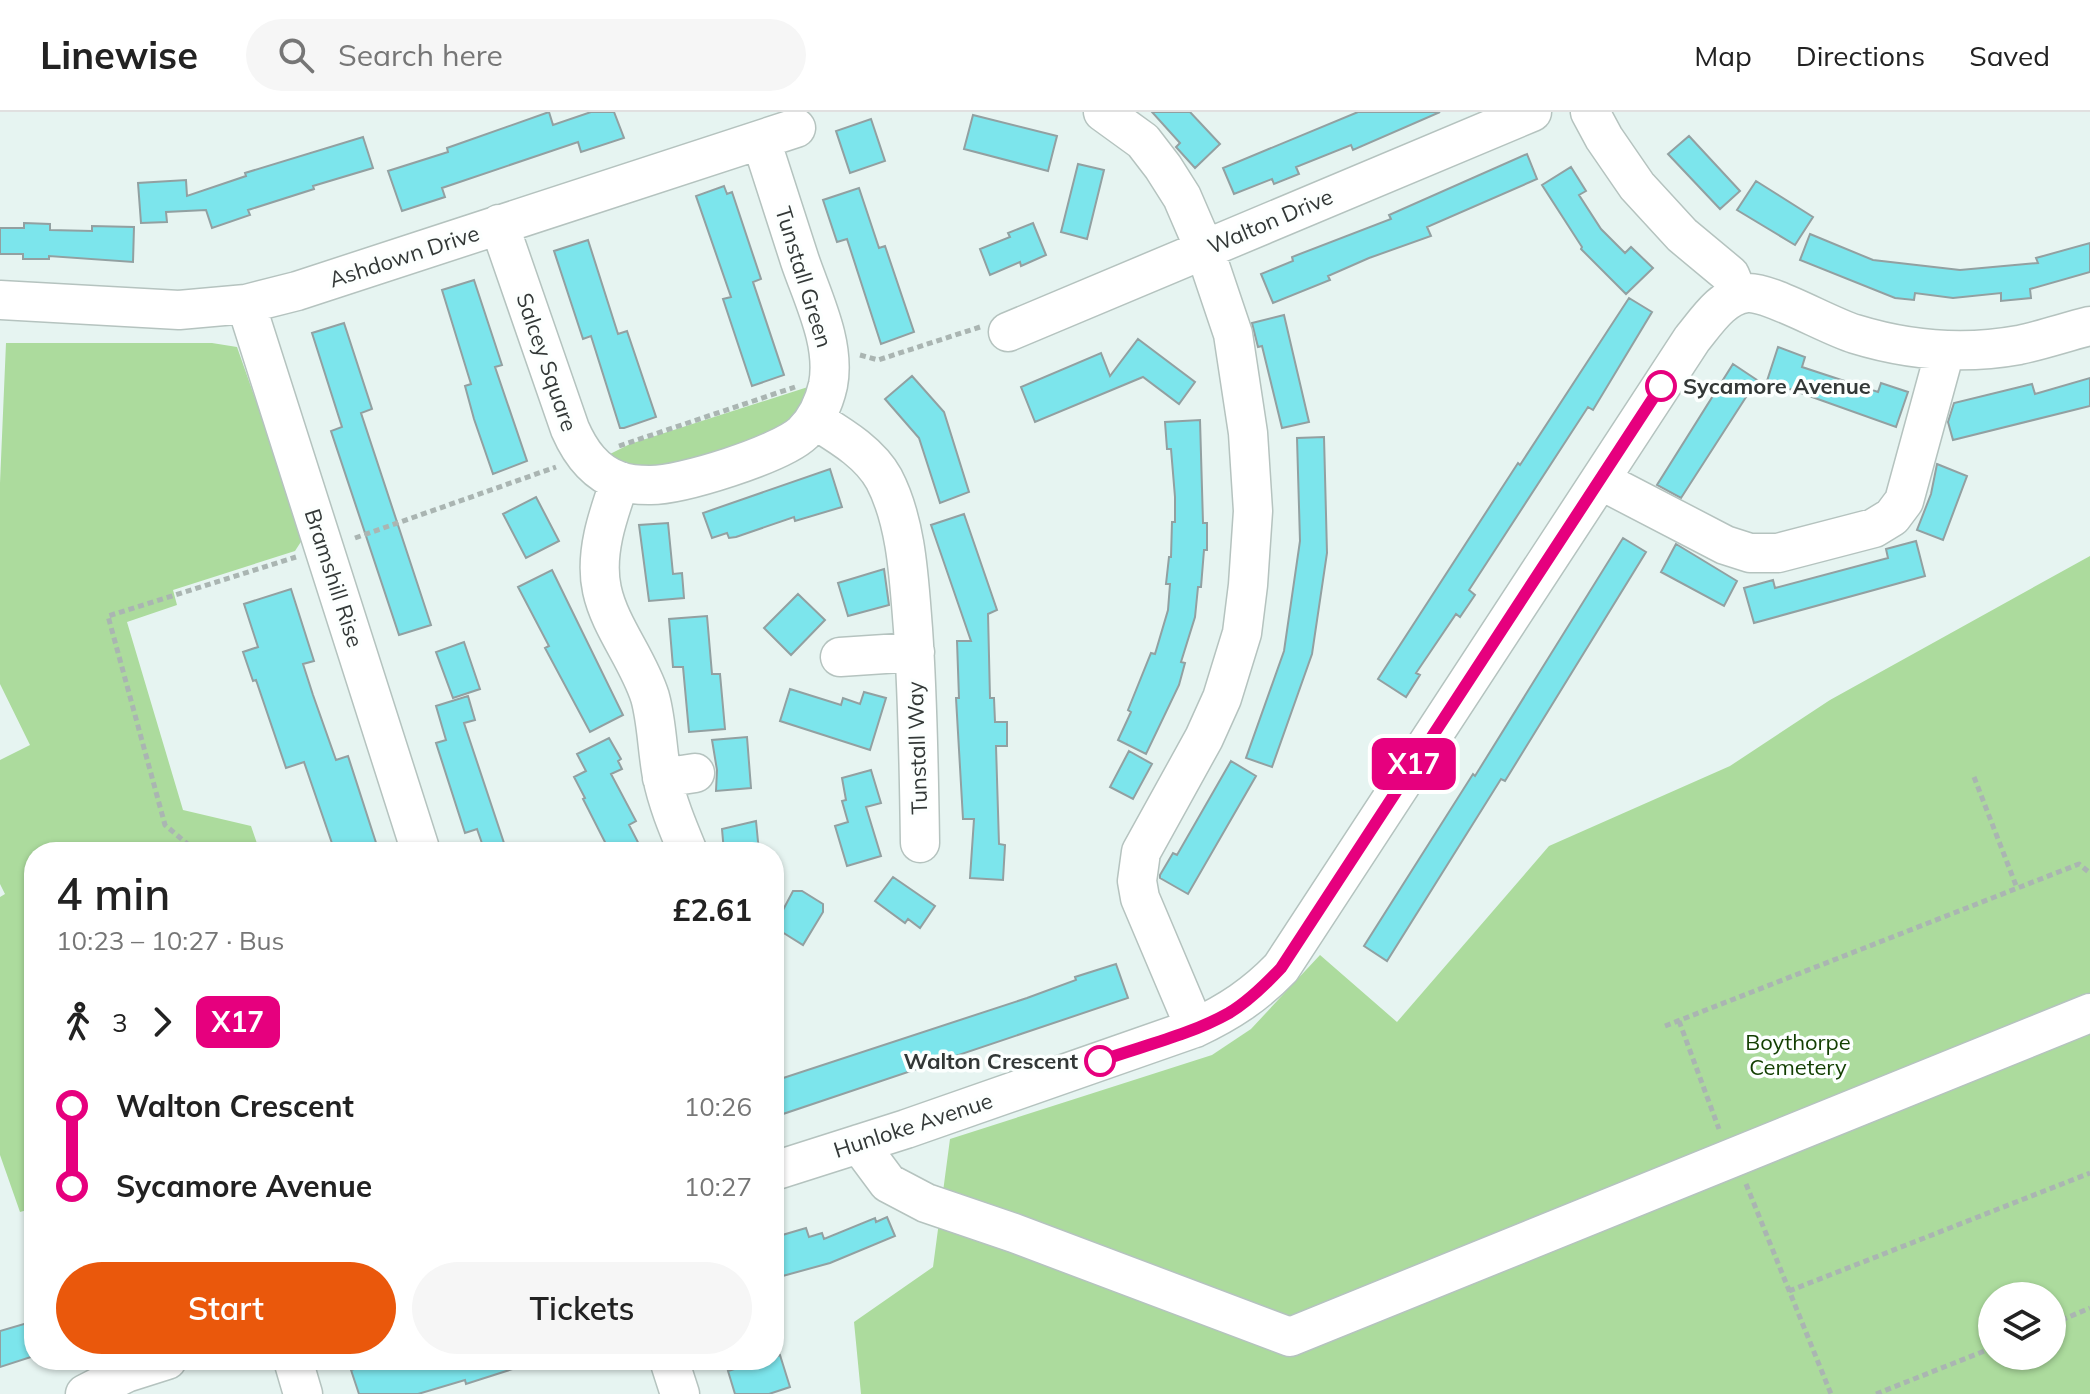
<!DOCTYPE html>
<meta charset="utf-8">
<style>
:root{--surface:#fff;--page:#f6f6f6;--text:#222;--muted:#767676;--line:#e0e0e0;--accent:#ea580c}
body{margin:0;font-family:Mulish,sans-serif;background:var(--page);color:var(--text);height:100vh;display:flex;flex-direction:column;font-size:30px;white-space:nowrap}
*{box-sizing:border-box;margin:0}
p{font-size:26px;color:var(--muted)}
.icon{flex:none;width:44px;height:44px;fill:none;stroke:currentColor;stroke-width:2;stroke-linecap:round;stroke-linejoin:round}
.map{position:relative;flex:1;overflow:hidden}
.details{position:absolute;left:24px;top:730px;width:760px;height:528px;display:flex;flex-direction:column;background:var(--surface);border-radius:32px;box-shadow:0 2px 6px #0004}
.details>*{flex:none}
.badge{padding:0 16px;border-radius:12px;font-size:28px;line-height:52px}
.tools{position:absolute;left:1978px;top:1170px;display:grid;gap:16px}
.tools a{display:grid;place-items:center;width:88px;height:88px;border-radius:50%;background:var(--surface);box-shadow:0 2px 6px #0004;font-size:40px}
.map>.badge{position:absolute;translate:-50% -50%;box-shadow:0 0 0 4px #fff}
.legs{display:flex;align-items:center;gap:12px;height:88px;padding:0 32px;font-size:26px}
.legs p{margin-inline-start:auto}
.head{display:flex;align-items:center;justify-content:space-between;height:136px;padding:0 32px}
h1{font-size:44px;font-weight:600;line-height:60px}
.cta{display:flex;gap:16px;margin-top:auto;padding:16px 32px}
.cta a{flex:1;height:92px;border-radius:48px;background:var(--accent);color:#fff;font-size:32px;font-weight:600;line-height:92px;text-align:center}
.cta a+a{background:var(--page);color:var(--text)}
ul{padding:0 32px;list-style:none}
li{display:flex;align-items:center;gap:28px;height:80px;font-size:30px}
li i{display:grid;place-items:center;width:12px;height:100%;margin:0 10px;background:currentColor}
li i::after{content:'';width:20px;height:20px;margin:-10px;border:6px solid;border-radius:50%;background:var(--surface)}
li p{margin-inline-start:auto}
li:first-child i{background:linear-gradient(#0000 50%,currentColor 0)}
li:last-child i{background:linear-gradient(currentColor 50%,#0000 0)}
header{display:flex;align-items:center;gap:48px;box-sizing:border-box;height:112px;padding:0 40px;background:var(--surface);border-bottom:2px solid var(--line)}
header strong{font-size:38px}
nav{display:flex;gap:44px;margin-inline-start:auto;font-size:28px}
.search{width:560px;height:72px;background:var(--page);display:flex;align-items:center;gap:20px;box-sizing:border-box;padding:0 28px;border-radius:44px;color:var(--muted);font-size:30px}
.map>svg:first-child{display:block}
</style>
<header>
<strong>Linewise</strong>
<div class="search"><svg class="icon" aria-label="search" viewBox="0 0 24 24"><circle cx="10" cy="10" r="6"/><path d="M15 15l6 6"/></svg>Search here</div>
<nav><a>Map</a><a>Directions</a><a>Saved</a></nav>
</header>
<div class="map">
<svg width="2090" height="1282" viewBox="0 0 2090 1282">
<rect width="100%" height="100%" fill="#e6f4f1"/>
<path fill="#acdb9d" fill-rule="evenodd" d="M6 231H212L237 235 304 425 295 439 173 478 177 493 127 510 183 698 251 714 260 740H34V1096L20 1100 0 1043V785L5 782 0 772V648L30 633 0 572V371Z
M811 274 800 296 779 322 658 362 631 358 608 343 630 332Z
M2090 444V1282H861L854 1210 933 1155 950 1027 1212 943 1251 917 1320 843 1397 910 1549 734 1730 654 1830 588ZM1992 1184H2052V1244H1992Z"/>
<path fill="#7ce5ec" stroke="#92a0a1" stroke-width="2" d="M549 0 553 13 591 0H614L624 26 581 40 578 30 442 76 445 85 402 99 388 59 448 40 447 36Z
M1152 0H1190L1220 32 1195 56 1176 35 1180 31Z
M1358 0H1440L1353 38 1351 33 1296 55 1299 62 1274 72 1272 67 1234 82 1223 56Z
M973 3 1057 24 1048 59 964 37Z
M871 7 885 49 850 61 836 19Z
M1689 24 1740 79 1720 97 1668 42Z
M363 25 373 56 313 74 314 77 248 98 250 103 212 116 206 98 166 100 167 110 141 111 138 71 186 68 187 84 246 64 245 61Z
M1527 42 1537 67 1427 115 1431 124 1369 146 1328 164 1330 168 1273 191 1261 162 1293 149 1292 145 1391 107 1389 103Z
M1078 52 1104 58 1087 127 1061 120Z
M1571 55 1586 79 1579 83 1601 117 1625 141 1631 135 1653 156 1626 182 1581 137 1582 135 1542 73Z
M1756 69 1813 105 1795 133 1737 98Z
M724 74 727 82 732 80 761 167 753 170 784 263 752 274 723 187 731 185 696 84Z
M859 76 879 136 885 134 914 220 881 232 847 127 837 130 823 88Z
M24 111 50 112V118L92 119V114L134 115 133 150 49 144V147H23V142H0V116H24Z
M1033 111 1046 143 1021 154 1020 150 990 163 980 137 1010 125 1008 121Z
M1810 122 1873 148 1960 158 2038 151 2036 146 2090 131V160L2030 177 2031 186 2001 189V181L1953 186 1915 181 1914 188 1895 186 1800 148Z
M588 128 618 222 627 219 656 305 624 316H620L591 224 583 227 554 139Z
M474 168 502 253 495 255 527 349 493 362 474 307 465 274 471 272 442 178Z
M1629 186 1652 200 1593 298 1588 295 1469 478 1475 483 1460 505 1456 502 1416 561 1420 563 1406 585 1378 567 1518 351 1520 353Z
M1284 203 1309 310 1282 316 1262 234 1258 235 1252 211Z
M344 211 372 297 361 301 431 513 399 523 331 319 342 315 312 221Z
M1138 227 1195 270 1179 292 1143 265 1035 310 1021 275 1101 241 1110 264Z
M1778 235 1805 245 1802 255 1878 280 1881 271 1908 280 1896 315 1767 269Z
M1733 252 1757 268 1681 386 1657 373Z
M912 264 944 300 969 380 940 391 919 326 885 287Z
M2090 266V294L1953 328 1948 310 1954 291 2032 272 2035 282Z
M1200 308 1203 411H1207V438H1204L1201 475H1198L1195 505 1181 550 1185 551 1179 573 1146 642 1118 628 1131 600 1128 598 1151 541 1155 542 1168 498 1170 472H1166L1169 445H1171L1172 410H1175V385L1171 337H1167L1165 310Z
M1324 325 1327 441 1312 542 1272 655 1246 646 1284 539 1300 429 1297 326Z
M1937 352 1967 364 1943 428 1917 418 1931 382Z
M830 357 842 395 795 409 794 405 736 425 729 426 727 421 712 426 703 401Z
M536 385 559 429 526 446 503 402Z
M964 402 997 498 988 502 990 586H994L995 610H1007V634H996L999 732 1005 733 1003 768 970 766 974 707H963L956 586H959L957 529H971L931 413Z
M668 411 673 462 682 461 684 486 649 489 639 413Z
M1623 426 1646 440 1505 669 1501 667 1387 849 1364 834 1473 662 1475 664Z
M1916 429 1925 464 1754 511 1744 476 1773 468 1775 476 1888 446 1886 437Z
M1676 432 1737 469 1724 494 1661 460Z
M884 457 889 493 848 504 838 471Z
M552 458 623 603 590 620 545 536 549 534 518 475Z
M291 477 314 549 303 552 313 583 336 648 348 644 379 740H335L304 650 286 656 256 568 253 569 243 540 258 535 244 492Z
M798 482 825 508 791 543 764 516Z
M707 504 712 562H720L725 617 689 620 683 555H673L669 507Z
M464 530 480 577 453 586 436 540Z
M790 577 841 593 843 586 860 592 864 580 886 586 870 638 780 609Z
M468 584 475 608 464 611 507 740H485L477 717 465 721 436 631 446 628 436 594Z
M747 625 751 676 716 679 717 658 712 628Z
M609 626 621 647 618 649 622 657 611 662 636 709 629 713 643 740H610L583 687 585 686 574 665 586 659 577 642Z
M1129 639 1152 652 1133 687 1110 675Z
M1231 649 1256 664 1188 782 1160 766V763L1173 741 1177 743Z
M871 658 881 691 866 695 881 744 847 754 835 714 848 710 842 689 846 688 842 666Z
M756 709 759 740H724L722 717Z
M893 765 935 794 920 816 908 807 905 811 875 789Z
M793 779H802L823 792V800L803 833 774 815Z
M1116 852 1128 886 774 1005V969L1027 886 1076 868 1075 865Z
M887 1105 895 1124 830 1151 779 1165 774 1149V1136L782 1133 779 1124 806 1116 809 1125 822 1121 824 1127 875 1106 876 1110Z
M34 1209V1244L0 1255V1219Z
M780 1243 790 1275 769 1282H735L728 1259 764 1248H774V1245Z
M383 1248H525V1253L466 1272 465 1268 418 1282H359L351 1258Z"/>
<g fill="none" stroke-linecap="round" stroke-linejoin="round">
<defs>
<path id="minor" d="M1103 0 1143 29 1163 55 1182 85 1204 136 1233 222 1248 321 1253 399 1248 473 1242 521 1222 586 1204 626 1141 740 1137 769 1140 786 1195 916
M1590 0 1604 26 1637 74 1682 123 1730 163 1738 182
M499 112 570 317C580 340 594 360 619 369 627 372 640 373 649 373 680 374 781 342 803 321 816 308 824 291 828 273 836 232 813 187 800 149 787 109 774 68 761 28
M0 188 179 198 246 192 297 179 796 16
M246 192 421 740
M1008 220 1532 0
M815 308C839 323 869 340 884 367 907 411 909 468 913 517 918 588 919 660 920 731
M1600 368 1725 433 1750 441H1778L1874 416 1892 405 1904 389 1945 239
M620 369C608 403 594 442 602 478 610 515 638 547 650 585 657 610 657 638 662 664 667 690 678 716 688 740
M840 545 915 540
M662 666 695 661
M859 1032 888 1071 926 1091 1014 1121 1290 1225 2090 901
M774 1059 906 1017 1195 916C1229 900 1255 883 1281 856L1692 227C1706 210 1723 183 1747 181 1769 179 1828 214 1855 222 1907 238 1964 243 2019 233 2043 228 2066 220 2090 214
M293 1248 303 1282
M669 1248 680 1282
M85 1282 126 1261 167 1248"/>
</defs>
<use href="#minor" stroke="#b5c3bf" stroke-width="41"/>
<path stroke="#aab5b2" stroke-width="5" stroke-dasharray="6 4" stroke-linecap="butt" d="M860 243 878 248 980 215
M619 334 795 275
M355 426 556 355
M1974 665 2017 776
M197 740 165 713 108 504 296 445
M1679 909 1719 1017
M1665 914 2079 752 2090 761
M1746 1072 1831 1282
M1789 1179 2090 1061
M2052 1212 2090 1196
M1876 1282 1992 1236"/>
<use href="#minor" stroke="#fff" stroke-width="38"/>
</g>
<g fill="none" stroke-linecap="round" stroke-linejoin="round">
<defs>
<path id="line-1" d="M1100 949C1142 934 1190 923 1229 901 1249 889 1265 873 1281 856L1661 274"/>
</defs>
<use href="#line-1" stroke="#fff" stroke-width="18"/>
<use href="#line-1" stroke="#e6007e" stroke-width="12"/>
</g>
<g fill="#fff" stroke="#e6007e" stroke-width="4">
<circle cx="1661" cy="274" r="14"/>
<circle cx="1100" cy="949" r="14"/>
</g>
<g text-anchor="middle" stroke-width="7" stroke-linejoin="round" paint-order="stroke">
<g font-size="22" fill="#333837" stroke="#fcfffe">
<text transform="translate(1270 109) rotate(-23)" y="8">Walton Drive</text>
<text transform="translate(404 144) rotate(-18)" y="8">Ashdown Drive</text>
<text transform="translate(804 165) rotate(73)" y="8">Tunstall Green</text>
<text transform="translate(547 250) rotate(71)" y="8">Salcey Square</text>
<text transform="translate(334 466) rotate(72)" y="8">Bramshill Rise</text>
<text transform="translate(917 636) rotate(-92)" y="8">Tunstall Way</text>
<text transform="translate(913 1013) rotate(-18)" y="8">Hunloke Avenue</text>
</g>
<g font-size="22" font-weight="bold" fill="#333837" stroke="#fcfffe" text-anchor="start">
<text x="1683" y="282">Sycamore Avenue</text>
<text x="1078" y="957" text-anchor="end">Walton Crescent</text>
</g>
<g font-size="22" fill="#123e00" stroke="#fcfffe">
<text x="1798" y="938">Boythorpe<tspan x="1798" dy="25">Cemetery</tspan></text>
</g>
</g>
</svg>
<div class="tools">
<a><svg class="icon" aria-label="layers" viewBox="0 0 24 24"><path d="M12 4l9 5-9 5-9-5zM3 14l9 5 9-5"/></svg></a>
</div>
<b class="badge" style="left:1414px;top:652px;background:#e6007e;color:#fff">X17</b>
<section class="details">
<div class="head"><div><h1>4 min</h1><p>10:23 – 10:27 · Bus</p></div><b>£2.61</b></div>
<div class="legs"><svg class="icon" aria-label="walk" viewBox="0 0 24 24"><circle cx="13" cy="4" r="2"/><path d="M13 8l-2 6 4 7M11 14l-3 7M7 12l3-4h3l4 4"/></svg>3<svg class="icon" aria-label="forward" viewBox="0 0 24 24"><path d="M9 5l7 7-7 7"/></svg><b class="badge" style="background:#e6007e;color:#fff">X17</b></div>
<ul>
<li><i style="color:#e6007e"></i><b>Walton Crescent</b><p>10:26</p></li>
<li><i style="color:#e6007e"></i><b>Sycamore Avenue</b><p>10:27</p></li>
</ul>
<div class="cta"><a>Start</a><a>Tickets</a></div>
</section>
</div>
